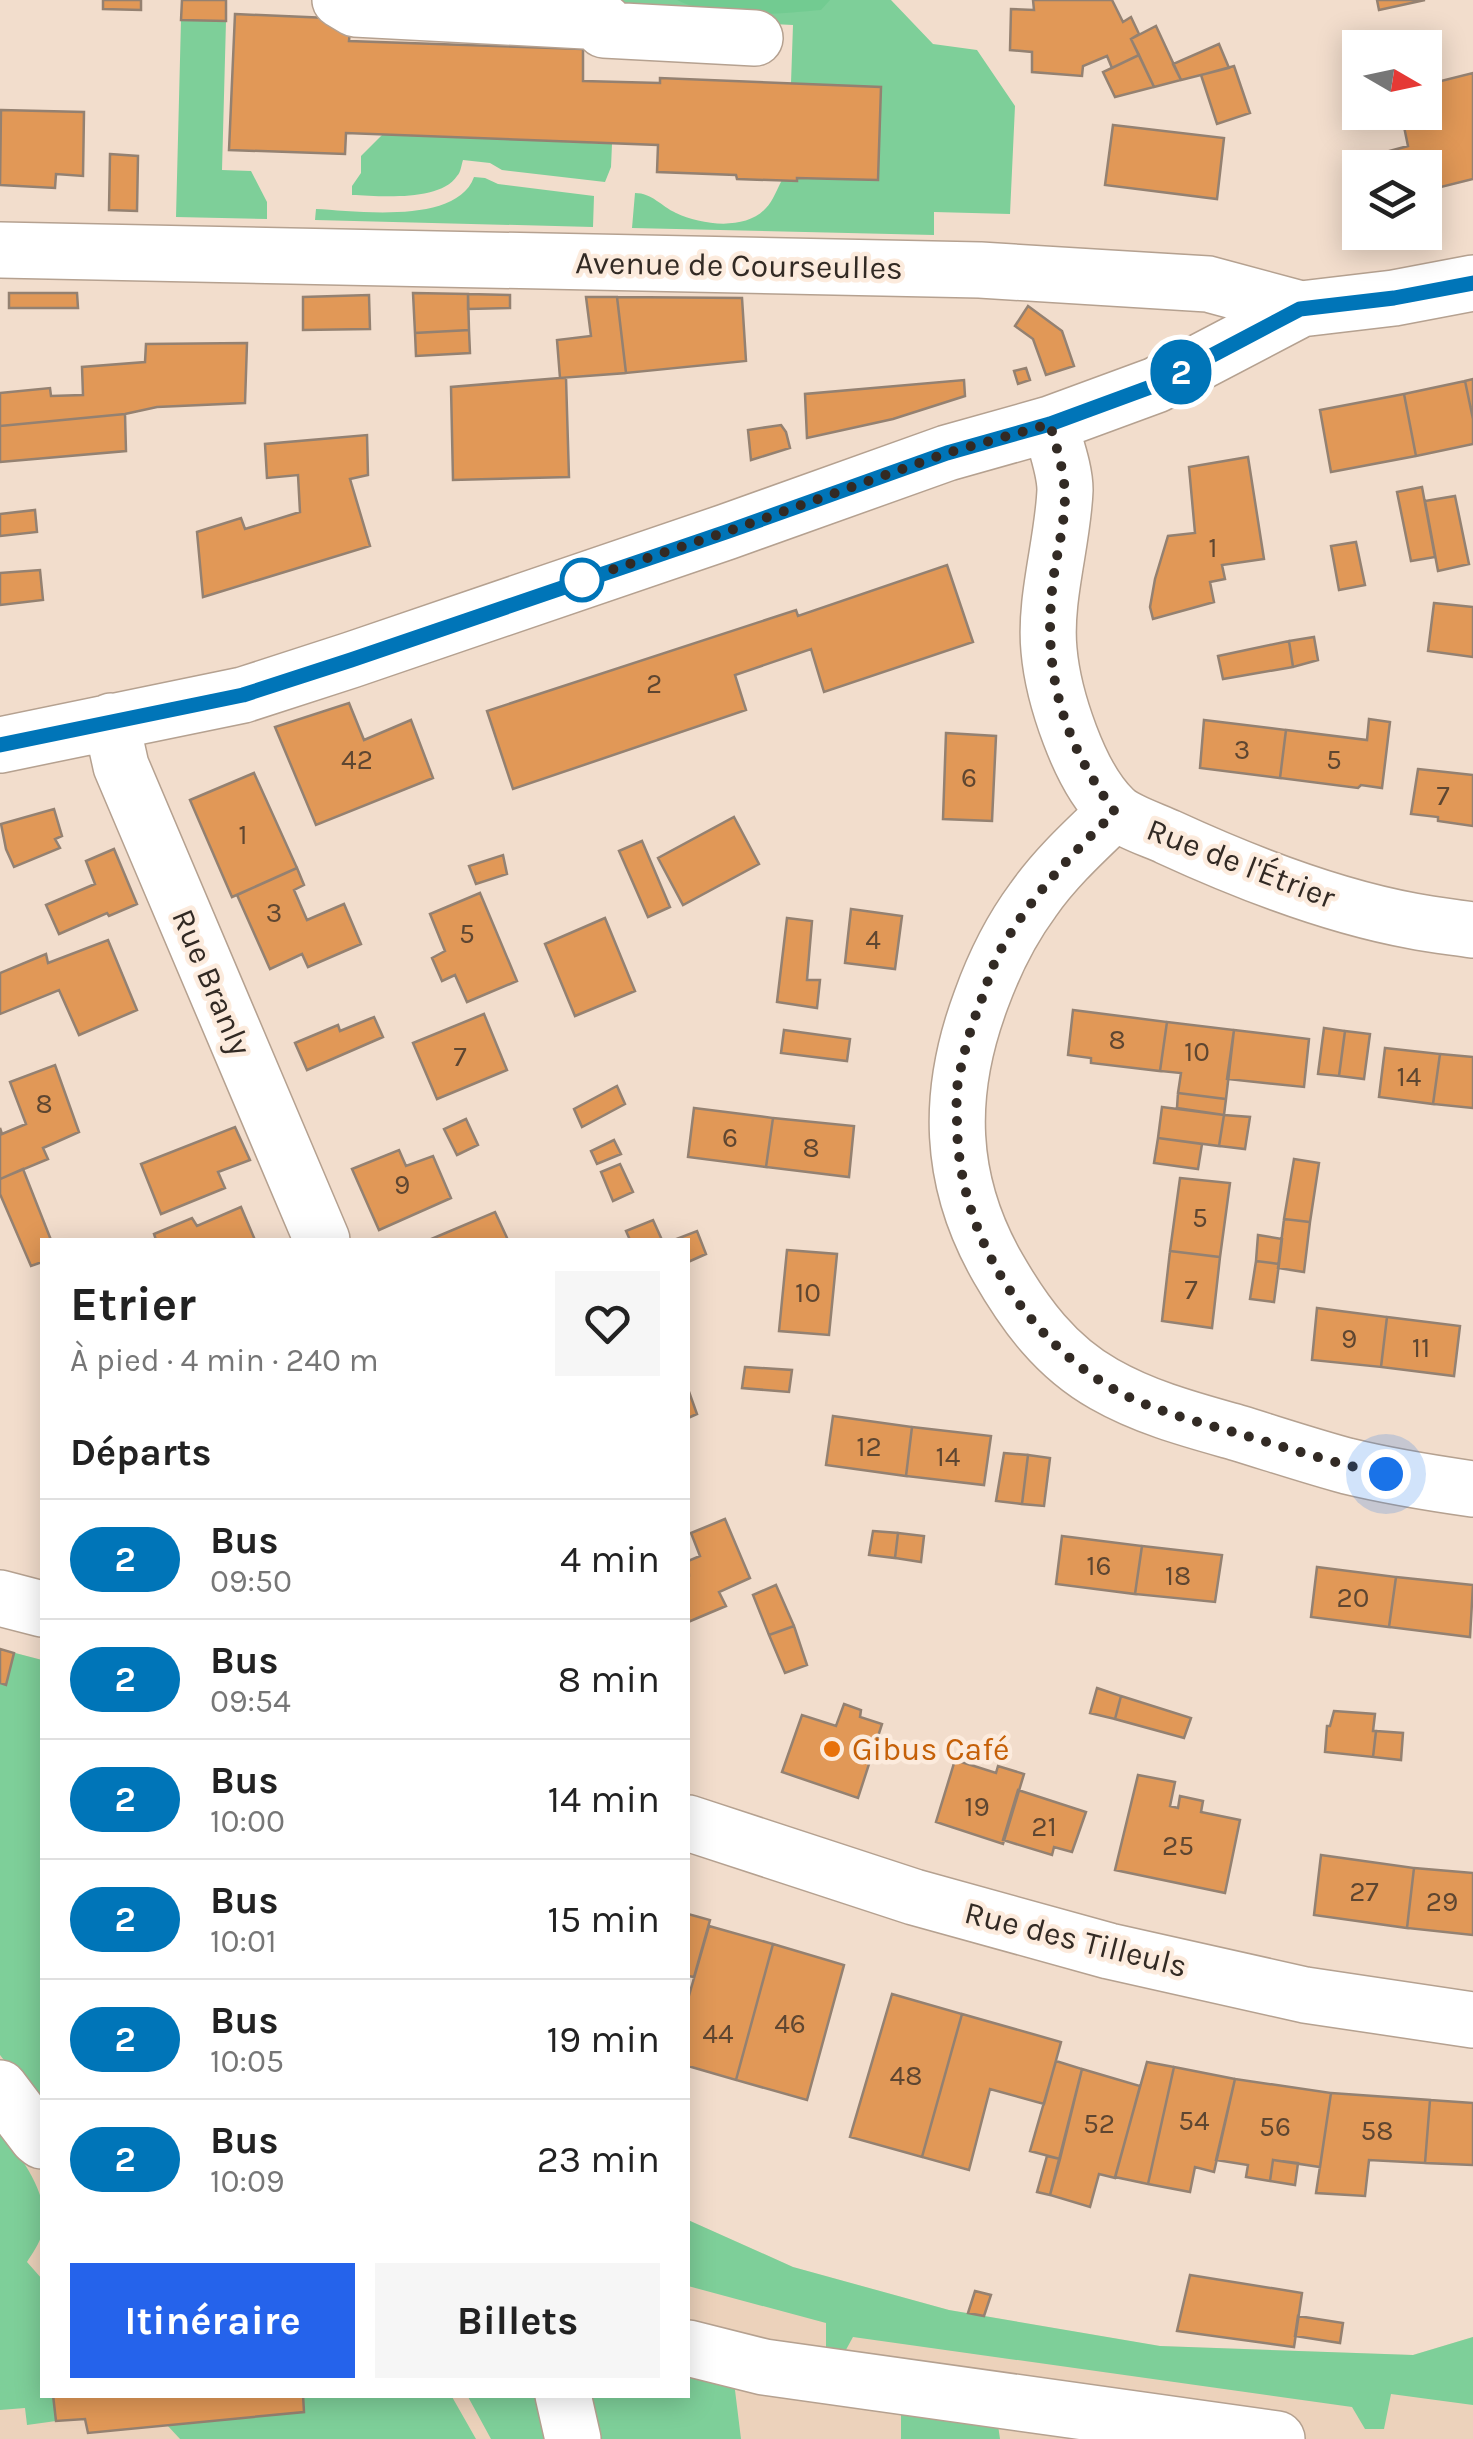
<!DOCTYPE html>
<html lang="fr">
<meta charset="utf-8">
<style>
:root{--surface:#fff;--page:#f6f6f6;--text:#222;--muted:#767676;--line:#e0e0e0;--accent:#2563eb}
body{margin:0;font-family:Karla,sans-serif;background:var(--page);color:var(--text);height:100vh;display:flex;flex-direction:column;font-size:38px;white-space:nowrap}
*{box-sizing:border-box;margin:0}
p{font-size:32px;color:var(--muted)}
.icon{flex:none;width:55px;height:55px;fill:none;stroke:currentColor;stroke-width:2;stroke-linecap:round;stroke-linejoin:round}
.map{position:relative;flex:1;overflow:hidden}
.panel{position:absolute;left:40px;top:1238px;width:650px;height:1160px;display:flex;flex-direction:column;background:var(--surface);border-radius:0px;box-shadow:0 5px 25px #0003}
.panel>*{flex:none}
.badge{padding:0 20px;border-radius:32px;font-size:35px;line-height:65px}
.needle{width:65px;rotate:99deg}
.buttons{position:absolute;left:1342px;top:30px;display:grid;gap:20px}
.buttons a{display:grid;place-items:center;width:100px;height:100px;border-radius:0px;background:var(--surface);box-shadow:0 5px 25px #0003;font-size:50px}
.you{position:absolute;width:50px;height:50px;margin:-25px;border:8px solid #fff;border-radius:50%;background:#1a73e8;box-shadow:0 0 0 15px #1a73e833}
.map>.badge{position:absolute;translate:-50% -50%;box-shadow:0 0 0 5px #fff}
h2{padding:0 30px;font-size:38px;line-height:90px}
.round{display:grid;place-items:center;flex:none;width:105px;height:105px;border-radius:0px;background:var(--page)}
.summary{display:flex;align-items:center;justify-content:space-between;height:170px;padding:0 30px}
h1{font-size:48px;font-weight:700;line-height:75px}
.action{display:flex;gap:20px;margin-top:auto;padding:20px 30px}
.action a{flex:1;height:115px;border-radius:0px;background:var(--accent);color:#fff;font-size:40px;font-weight:700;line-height:115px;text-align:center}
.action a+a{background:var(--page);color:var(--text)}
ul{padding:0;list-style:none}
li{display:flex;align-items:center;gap:30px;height:120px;padding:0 30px;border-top:2px solid var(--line)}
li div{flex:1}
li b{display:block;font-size:38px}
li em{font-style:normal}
li .badge{min-width:110px;font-weight:700;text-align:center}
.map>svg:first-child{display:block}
</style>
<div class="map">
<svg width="1473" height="2439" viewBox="0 0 1473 2439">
<rect width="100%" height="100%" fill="#f2ddcc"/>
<path fill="#ecd2bb" d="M0 1649 42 1660V2395H688V2220L793 2267 949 2310 1160 2346 1413 2355 1473 2337V2439H0Z"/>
<path fill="#7ecf99" d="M589 0H891L933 44 977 50 1015 106 1010 214 934 212V235L632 228 635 193C652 193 661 206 676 213 701 225 746 231 766 208 773 201 777 189 782 180L797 181V178L877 180 881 87 791 83 793 25 643 18Z
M181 20 226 21 222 170 251 171 267 202V219L176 217Z
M383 134 612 144 611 167 605 182 502 170 490 163 463 160C461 166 461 172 457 176 440 202 379 196 352 195V186L361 173V156Z
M474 177 485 178 498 184 594 196 593 227 315 220 316 209C356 211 457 225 474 177Z
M0 1649 42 1660V2109L0 2055Z
M0 2130C21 2158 52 2195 42 2233 40 2243 32 2254 27 2262L42 2279V2395H53L56 2421 27 2425 25 2408 0 2410Z
M688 2220 793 2267 949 2310 1160 2346 1413 2355 1473 2337V2405L1391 2394 1384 2429H1365L1352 2407 853 2337 842 2357 826 2353V2323L688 2286Z
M688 2370 734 2382 741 2439H585L575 2395H688Z
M303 2395H451L476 2439H180L167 2425 304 2412Z
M467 2395H547L557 2439H491Z
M901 2404 997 2418 1000 2439H901Z"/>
<path fill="#72cb91" d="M677 0H830L821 10C777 14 717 20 677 0Z"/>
<path fill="#e19857" stroke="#948171" stroke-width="2.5" d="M103 0H141V10L103 9Z
M182 0H226V21L181 20Z
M1033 0H1112L1123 22 1131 17 1139 34 1131 39 1139 55 1112 68 1107 56 1083 66 1082 76 1032 72V52L1010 50 1011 9 1034 10Z
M1377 0H1425L1379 10Z
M235 14 351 19 349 41 583 49V81L660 83V78L881 87 878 180 797 178V181L737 179 736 175 657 172 658 145 346 133 345 154 229 150Z
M1156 26 1181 80 1154 87 1131 39Z
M1219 44 1229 68 1181 80 1173 64Z
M1139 55 1154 87 1115 97 1103 72Z
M1234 66 1250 113 1217 124 1201 75Z
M1473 73V179L1425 191V168H1390L1386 152 1408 146 1401 112H1425V85Z
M1 110 84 112 83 176 56 174 55 188 0 185Z
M1113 125 1224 138 1217 199 1105 185Z
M110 154 138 156 137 211 109 210Z
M9 293H77L78 308H9Z
M413 293 468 294 469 330 415 333Z
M468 294 510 295V308L468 309Z
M369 295 370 329 303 330V297Z
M586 297H617L626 373 560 378 557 340 591 336Z
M617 297 742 298 746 361 626 373Z
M1028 306 1062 331 1074 366 1046 375 1033 339 1015 326Z
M469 330 470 353 416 356 415 333Z
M247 343 245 403 157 407 125 414 0 426V393L50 388 51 396 83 395 82 367 145 362 146 344Z
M1026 368 1030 380 1018 384 1014 371Z
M560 378H566L569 477 453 480 451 387Z
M1473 379V419L1465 381Z
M964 380 965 396 893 419 807 438 805 394Z
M1465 381 1473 419V444L1416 456 1404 394Z
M1404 394 1416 456 1331 472 1320 410Z
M125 414 126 451 0 462V426Z
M781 425 786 432 790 448 751 460 748 430Z
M367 435 368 475 350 479 370 546 203 597 197 532 241 518 245 529 300 512 298 475 267 478 265 444Z
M1248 457 1264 559 1222 565 1225 579 1210 582 1214 602 1153 619 1150 607 1155 579 1168 536 1195 533 1189 467Z
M1422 487 1435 557 1411 561 1397 492Z
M1455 496 1469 564 1438 571 1425 501Z
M35 510 37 532 0 536V514Z
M1356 542 1365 585 1339 590 1331 546Z
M947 565 973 642 824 692 811 649 735 675 746 710 513 789 487 711 796 610 798 616Z
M40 570 43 600 0 605V573Z
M1434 603 1473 607V657L1428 651Z
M1314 637 1318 660 1293 667 1289 641Z
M1289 641 1293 667 1223 679 1218 656Z
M349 703 364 740 411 720 433 778 316 825 275 727Z
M1369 719 1390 722 1382 788 1361 785 1358 788 1280 778 1286 730 1367 740Z
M1204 720 1286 730 1280 778 1200 768Z
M946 733 996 736 992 821 943 819Z
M1418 769 1473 775V826L1438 821V817L1411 814Z
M254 773 297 868 232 897 190 800Z
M54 809 62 836 55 839 60 848 14 867 6 849 1 824Z
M734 817 759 864 683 905 658 858Z
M642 841 670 907 648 917 619 851Z
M114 849 137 904 109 916 107 913 59 934 46 905 95 884 86 861Z
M503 855 507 874 476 884 469 866Z
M297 868 304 885 294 890 307 920 344 904 361 944 308 967 302 954 270 969 237 895Z
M480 893 517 981 467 1002 455 975 442 981 432 958 445 951 430 914Z
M851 909 902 916 895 969 845 963Z
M605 918 635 991 575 1016 545 944Z
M787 918 812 921 807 980H820L817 1008 777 1002Z
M108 940 137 1010 79 1035 59 990 0 1014V973L46 954 48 963Z
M1073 1010 1167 1022 1160 1071 1091 1063V1058L1068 1055Z
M484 1014 507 1070 437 1099 413 1043Z
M374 1017 383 1037 307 1070 295 1043 338 1025 340 1031Z
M1167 1022 1234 1030 1226 1099 1178 1093 1181 1073 1160 1071Z
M1324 1028 1345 1031 1339 1076 1318 1074Z
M784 1030 850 1039 847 1061 781 1053Z
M1234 1030 1309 1039 1304 1087 1227 1079Z
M1345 1031 1370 1034 1364 1079 1339 1076Z
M1385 1048 1440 1054 1433 1104 1379 1097Z
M1440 1054 1473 1057V1108L1433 1104Z
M55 1065 79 1132 43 1148 48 1159 0 1179V1128L2 1134 26 1124 10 1082Z
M617 1086 625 1104 582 1127 574 1109Z
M1178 1093 1226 1099 1224 1115 1177 1108Z
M1162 1107 1224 1115 1219 1146 1158 1138Z
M694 1108 773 1118 766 1167 688 1157Z
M1224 1115 1250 1117 1245 1149 1219 1146Z
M773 1118 854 1126 849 1177 766 1167Z
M466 1119 478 1145 457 1155 444 1129Z
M235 1127 250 1160 218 1172 225 1188 161 1214 141 1164Z
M1158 1138 1202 1144 1198 1169 1154 1163Z
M614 1140 621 1154 597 1164 591 1151Z
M399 1150 406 1166 433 1156 451 1198 379 1230 352 1169Z
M1294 1159 1319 1163 1310 1222 1284 1219Z
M620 1164 633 1192 613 1201 601 1172Z
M23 1169 51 1240H42V1262L31 1266 0 1194V1179Z
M1180 1178 1230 1183 1220 1257 1170 1251Z
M241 1207 255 1240H156L154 1234 192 1218 197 1226Z
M495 1212 508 1240H429Z
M1284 1219 1310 1222 1304 1272 1278 1268Z
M653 1220 662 1240H630L626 1231Z
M697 1231 706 1254 688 1262V1240H674Z
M1258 1235 1282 1239 1279 1264 1256 1261Z
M787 1250 837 1254 829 1335 779 1331Z
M1170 1251 1220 1257 1212 1328 1162 1321Z
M1256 1261 1279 1264 1274 1302 1250 1299Z
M1317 1308 1387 1317 1381 1367 1312 1360Z
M1387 1317 1460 1326 1454 1376 1381 1367Z
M745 1367 792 1370 789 1392 742 1388Z
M688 1389 697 1414 688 1418Z
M833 1416 912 1427 906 1476 826 1465Z
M912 1427 991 1436 984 1485 906 1476Z
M1004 1453 1028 1455 1022 1504 996 1501Z
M1028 1455 1050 1458 1044 1506 1022 1504Z
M725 1519 750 1578 719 1592 726 1606 688 1622V1577L689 1576 688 1561 700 1556 691 1533Z
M873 1531 898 1533 895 1558 869 1555Z
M898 1533 924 1536 921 1562 895 1558Z
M1062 1536 1142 1546 1135 1594 1056 1584Z
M1142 1546 1222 1555 1215 1602 1135 1594Z
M1317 1567 1396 1577 1389 1627 1311 1617Z
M1396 1577 1473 1585 1470 1637 1389 1627Z
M776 1585 794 1626 769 1635 753 1595Z
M794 1626 807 1665 785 1673 769 1635Z
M0 1649 14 1653 6 1685 0 1683Z
M1097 1688 1121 1696 1115 1719 1090 1713Z
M1121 1696 1191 1718 1184 1738 1115 1719Z
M844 1704 861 1710 860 1717 882 1724 858 1798 782 1772 802 1715 836 1726Z
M1334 1711 1375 1714 1373 1731H1376L1373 1757 1325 1752 1327 1726H1330Z
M1376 1731 1403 1733 1401 1760 1373 1757Z
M955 1760 996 1773 998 1766 1024 1774 1003 1844 936 1822Z
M1138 1775 1175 1782 1170 1806 1178 1808 1180 1796 1203 1801 1201 1812 1240 1820 1225 1893 1115 1870Z
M1018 1790 1086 1812 1072 1852 1054 1847 1052 1855 1003 1840Z
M1321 1855 1414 1868 1407 1928 1314 1915Z
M1414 1868 1473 1873V1935L1407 1928Z
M688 1914 710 1920 694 1977 688 1976Z
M709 1926 773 1944 736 2080 688 2066V1999Z
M773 1944 844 1965 807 2100 736 2080Z
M892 1994 962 2014 922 2157 850 2137Z
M962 2014 1061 2042 1044 2104 990 2089 969 2170 922 2157Z
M1056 2061 1082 2069 1060 2159 1030 2151Z
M1147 2062 1174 2067 1148 2184 1115 2177Z
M1174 2067 1235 2079 1214 2172 1195 2167 1190 2192 1148 2184Z
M1082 2069 1140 2086 1115 2178 1099 2174 1090 2207 1050 2195Z
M1235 2079 1331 2093 1320 2167 1273 2160 1270 2181 1246 2177 1248 2165 1216 2160Z
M1331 2093 1430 2100 1425 2163 1369 2160 1365 2196 1316 2193Z
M1430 2100 1473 2103V2165L1425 2163Z
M1047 2156 1060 2159 1050 2195 1037 2192Z
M1273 2160 1298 2163 1295 2185 1270 2181Z
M1190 2275 1302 2293 1294 2347 1177 2331Z
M975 2291 991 2295 984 2316 968 2313Z
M1298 2316 1343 2323 1340 2343 1295 2336Z
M53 2395H303L304 2412 88 2433 85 2419 56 2421Z"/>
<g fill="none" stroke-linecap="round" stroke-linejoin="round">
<defs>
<path id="minor" d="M340 0 355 9 604 22V30L755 38
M0 250 980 270 1208 284 1301 309 1394 298 1473 283
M1050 424C1055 444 1065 469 1065 490 1063 542 1044 599 1049 650 1053 696 1079 777 1114 810 1125 821 1153 830 1168 837 1244 872 1331 906 1413 921 1433 925 1453 927 1473 930
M111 721 121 766 322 1240
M0 745 243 695 351 660 726 532 947 453 1050 424 1156 385 1301 309
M1115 812C1086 840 1056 867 1033 900 1010 931 994 964 981 1000 946 1094 948 1181 998 1268 1025 1315 1056 1357 1104 1384 1146 1408 1192 1420 1238 1433 1274 1444 1310 1456 1347 1466 1388 1476 1431 1483 1473 1489
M0 1598 42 1609
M688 1823 914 1897 1109 1951 1305 1995 1473 2020
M0 2088 37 2137 42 2141
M688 2348 764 2367 1277 2439
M563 2395 573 2439"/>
</defs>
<use href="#minor" stroke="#b5a190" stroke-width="58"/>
<use href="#minor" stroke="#fff" stroke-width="55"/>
</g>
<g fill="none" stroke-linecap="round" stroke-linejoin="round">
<defs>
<path id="line" d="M0 745 243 695 351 660 726 532 947 453 1050 424 1156 385 1300 309 1394 298 1473 283"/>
</defs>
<use href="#line" stroke="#fff" stroke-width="22"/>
<use href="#line" stroke="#0075b8" stroke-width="15"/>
<path stroke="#322a24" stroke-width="10" stroke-dasharray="0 18" d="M582 580 572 583 726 532 947 453 1050 424C1055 443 1062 463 1064 483 1068 510 1058 547 1054 574 1041 666 1060 738 1115 812 1071 855 1030 897 1000 951 992 966 987 984 981 1001 970 1029 962 1058 957 1088 956 1100 957 1113 957 1126 959 1227 1015 1324 1099 1380 1140 1408 1192 1420 1240 1434 1288 1448 1336 1464 1386 1474"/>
</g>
<circle fill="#fff" stroke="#0075b8" stroke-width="5" cx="582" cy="580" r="20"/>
<circle fill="#e8710a" stroke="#fcebdd" stroke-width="4" cx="832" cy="1749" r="10"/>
<g text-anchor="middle" stroke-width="9" stroke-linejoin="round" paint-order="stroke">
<g font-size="28" fill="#5e4631">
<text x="1213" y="557">1</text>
<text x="654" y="693">2</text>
<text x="1242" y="759">3</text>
<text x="357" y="769">42</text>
<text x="1334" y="769">5</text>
<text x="969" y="787">6</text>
<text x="1443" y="805">7</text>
<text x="243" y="844">1</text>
<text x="274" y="922">3</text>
<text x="467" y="943">5</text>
<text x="873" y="949">4</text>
<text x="1117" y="1049">8</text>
<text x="1197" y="1061">10</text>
<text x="460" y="1066">7</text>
<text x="1409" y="1086">14</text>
<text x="44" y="1113">8</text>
<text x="730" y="1147">6</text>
<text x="811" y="1157">8</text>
<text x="402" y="1194">9</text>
<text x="1200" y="1227">5</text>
<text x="1191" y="1299">7</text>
<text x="808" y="1302">10</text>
<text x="1349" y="1348">9</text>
<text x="1421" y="1357">11</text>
<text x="869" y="1456">12</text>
<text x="948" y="1466">14</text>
<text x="1099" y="1575">16</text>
<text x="1178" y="1585">18</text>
<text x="1353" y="1607">20</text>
<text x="977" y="1816">19</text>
<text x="1044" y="1836">21</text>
<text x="1178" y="1855">25</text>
<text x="1364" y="1901">27</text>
<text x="1442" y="1911">29</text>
<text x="790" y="2033">46</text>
<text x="718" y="2043">44</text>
<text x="906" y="2085">48</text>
<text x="1194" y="2130">54</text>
<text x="1099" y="2133">52</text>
<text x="1275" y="2136">56</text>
<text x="1377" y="2140">58</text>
</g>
<g font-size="32" fill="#322a24" stroke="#fcebdd">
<text transform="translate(739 265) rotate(1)" y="11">Avenue de Courseulles</text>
<text transform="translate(1241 863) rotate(21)" y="11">Rue de l'Étrier</text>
<text transform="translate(212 982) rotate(67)" y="11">Rue Branly</text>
<text transform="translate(1076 1939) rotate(14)" y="11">Rue des Tilleuls</text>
</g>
<g font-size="32" fill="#c56008" stroke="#fcebdd" text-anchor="start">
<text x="852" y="1760">Gibus Café</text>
</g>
</g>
</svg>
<div class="buttons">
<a><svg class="needle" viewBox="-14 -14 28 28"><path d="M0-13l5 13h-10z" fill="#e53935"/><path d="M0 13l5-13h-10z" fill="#767676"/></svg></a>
<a><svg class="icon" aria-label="layers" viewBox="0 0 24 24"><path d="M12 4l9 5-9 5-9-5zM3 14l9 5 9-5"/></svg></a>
</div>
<div class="you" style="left:1386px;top:1474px"></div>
<b class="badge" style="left:1181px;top:372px;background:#0075b8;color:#fff">2</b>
<section class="panel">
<div class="summary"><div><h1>Etrier</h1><p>À pied · 4 min · 240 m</p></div><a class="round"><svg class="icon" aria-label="heart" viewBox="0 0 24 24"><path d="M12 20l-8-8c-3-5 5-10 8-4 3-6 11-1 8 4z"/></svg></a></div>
<h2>Départs</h2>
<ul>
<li><span class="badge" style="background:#0075b8;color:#fff">2</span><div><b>Bus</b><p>09:50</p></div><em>4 min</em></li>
<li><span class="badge" style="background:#0075b8;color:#fff">2</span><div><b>Bus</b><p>09:54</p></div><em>8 min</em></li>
<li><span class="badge" style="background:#0075b8;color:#fff">2</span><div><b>Bus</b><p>10:00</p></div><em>14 min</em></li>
<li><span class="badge" style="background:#0075b8;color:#fff">2</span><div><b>Bus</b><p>10:01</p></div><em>15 min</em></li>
<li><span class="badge" style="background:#0075b8;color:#fff">2</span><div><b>Bus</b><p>10:05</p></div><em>19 min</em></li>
<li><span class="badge" style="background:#0075b8;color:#fff">2</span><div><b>Bus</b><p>10:09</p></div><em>23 min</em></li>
</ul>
<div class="action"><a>Itinéraire</a><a>Billets</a></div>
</section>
</div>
